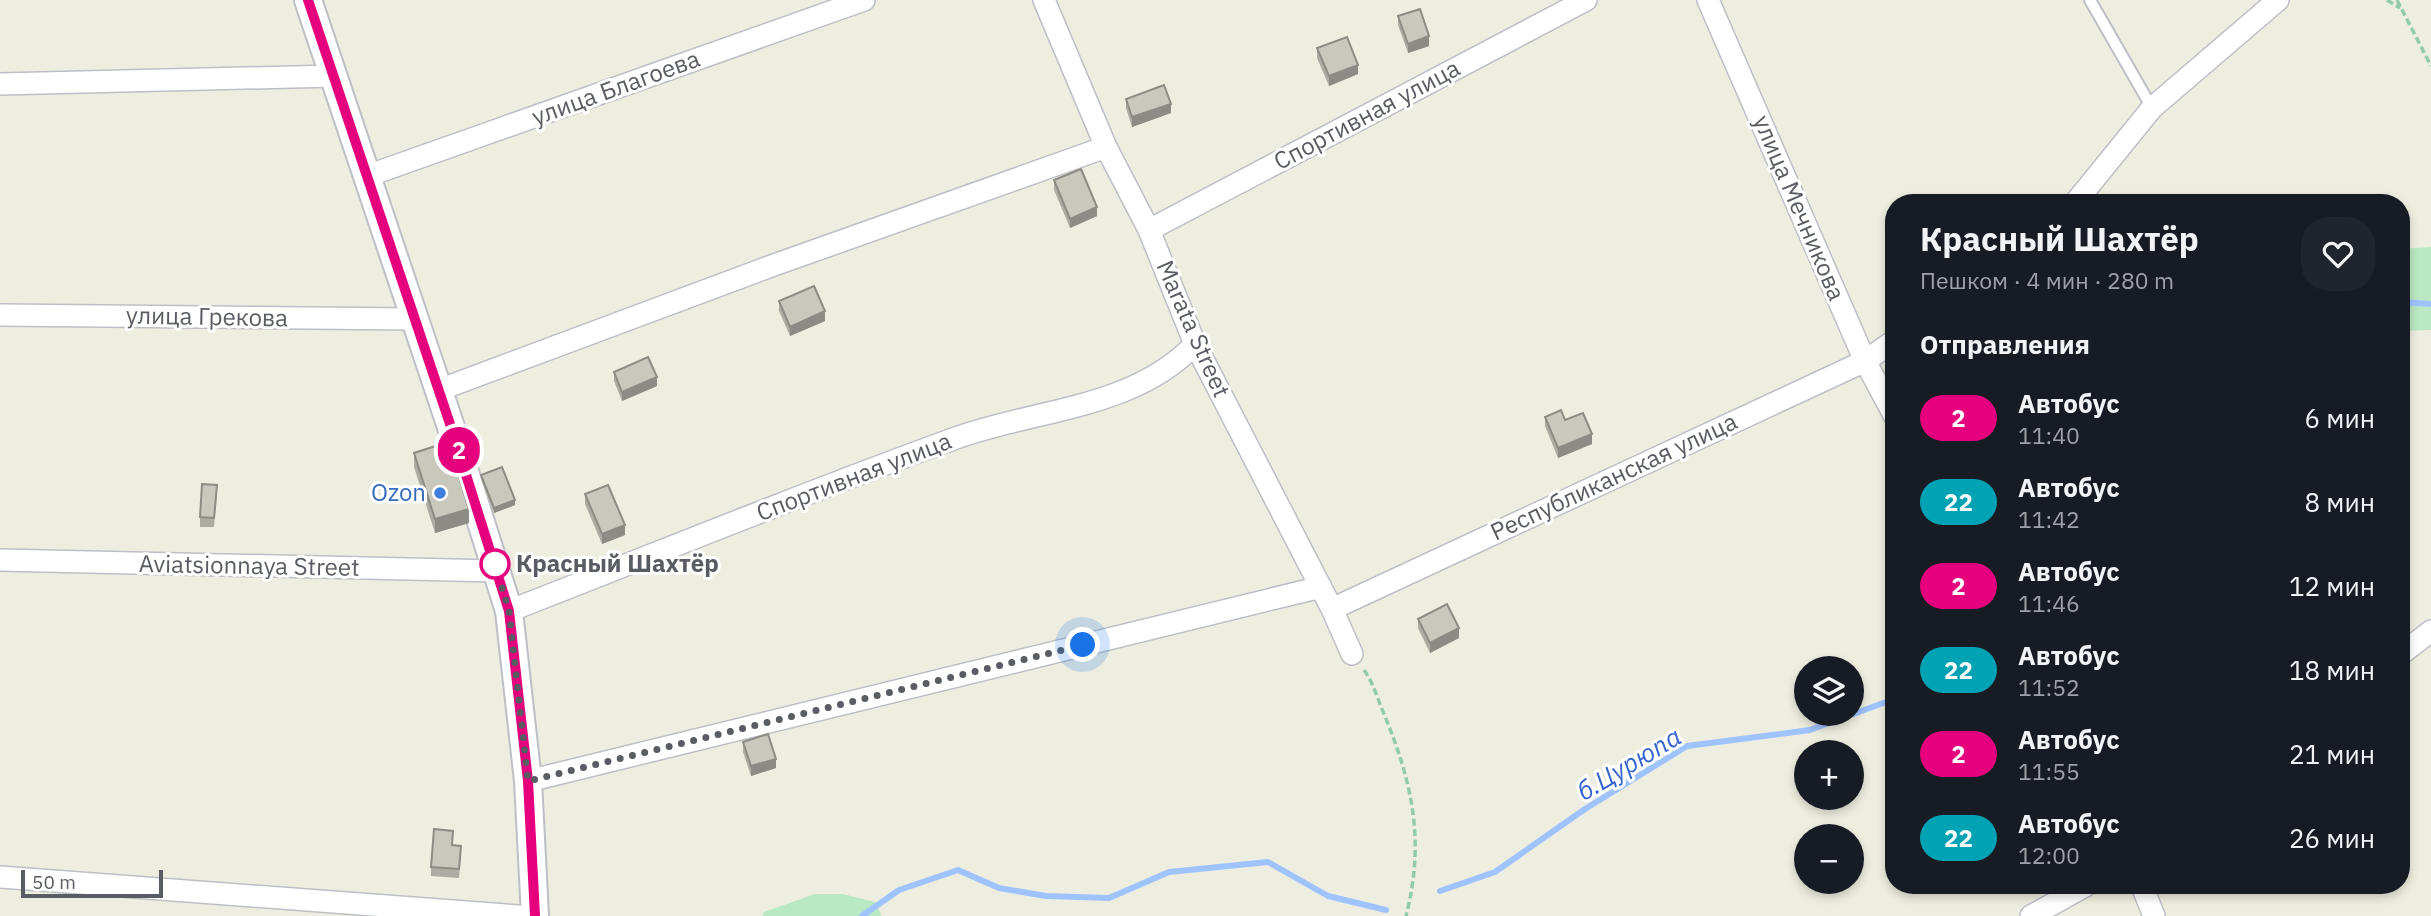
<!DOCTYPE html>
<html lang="ru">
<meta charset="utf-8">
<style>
:root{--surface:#171b24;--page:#20242c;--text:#f1f3f6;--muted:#9ea1a6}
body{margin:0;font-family:"IBM Plex Sans",sans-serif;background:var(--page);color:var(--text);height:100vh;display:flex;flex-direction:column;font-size:26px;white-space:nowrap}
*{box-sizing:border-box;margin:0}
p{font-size:23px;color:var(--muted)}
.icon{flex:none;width:38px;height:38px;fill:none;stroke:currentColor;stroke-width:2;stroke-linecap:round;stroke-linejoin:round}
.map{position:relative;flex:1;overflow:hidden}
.drawer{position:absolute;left:1885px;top:194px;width:525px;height:700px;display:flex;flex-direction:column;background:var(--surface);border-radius:28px;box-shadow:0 4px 10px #0003}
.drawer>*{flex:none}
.badge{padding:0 14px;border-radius:23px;font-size:24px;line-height:46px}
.fabs{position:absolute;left:1794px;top:656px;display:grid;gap:14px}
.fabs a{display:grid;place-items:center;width:70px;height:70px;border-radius:50%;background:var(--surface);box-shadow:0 4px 10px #0003;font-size:35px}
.scale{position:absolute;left:21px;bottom:18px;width:142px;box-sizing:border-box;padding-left:7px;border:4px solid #595c63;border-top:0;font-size:19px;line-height:24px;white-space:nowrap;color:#595c63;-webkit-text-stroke:5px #fff;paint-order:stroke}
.you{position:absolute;width:35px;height:35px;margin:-18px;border:5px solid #fff;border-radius:50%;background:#1a73e8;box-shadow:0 0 0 10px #1a73e833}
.map>.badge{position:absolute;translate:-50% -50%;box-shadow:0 0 0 4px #fff}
h2{padding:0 35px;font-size:26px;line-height:63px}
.round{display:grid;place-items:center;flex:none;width:74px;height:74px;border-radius:28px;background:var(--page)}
.headline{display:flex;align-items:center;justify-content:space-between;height:119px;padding:0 35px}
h1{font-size:33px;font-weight:800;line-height:52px}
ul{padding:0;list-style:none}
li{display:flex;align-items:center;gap:21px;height:84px;padding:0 35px}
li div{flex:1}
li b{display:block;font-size:26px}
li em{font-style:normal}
li .badge{min-width:77px;font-weight:700;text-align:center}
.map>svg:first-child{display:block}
</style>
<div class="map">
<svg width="2431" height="916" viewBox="0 0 2431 916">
<rect width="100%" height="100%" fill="#eeeee0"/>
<path fill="#b9e9c2" d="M2431 247V330L2401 331V249Z
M815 894H843L875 902 882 916H762L764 912Z"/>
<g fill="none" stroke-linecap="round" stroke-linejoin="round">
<path stroke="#9fc3ff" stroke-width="6" d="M2401 302 2431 304
M1440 891 1495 872 1585 809 1687 746 1810 730 1894 699
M862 916 899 890 958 870 999 888 1046 896 1109 898 1169 872 1268 862 1328 896 1386 910"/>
<defs>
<path id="service" d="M2090 0 2152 108"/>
<path id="minor" d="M1044 0 1106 147 1149 230 1195 344 1332 609 1352 654
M1708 0 1865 361 1894 415
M0 84 334 76
M367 176 864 0
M2075 203 2152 108 2278 0
M1149 230 1586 0
M0 315 413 319
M439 390 774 265 1106 147
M0 560 497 571
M1332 609 1865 361 1894 341
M509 611C658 553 806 492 956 438 1036 409 1134 409 1195 344
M2401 654 2431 631
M528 781 1321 587
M0 877 519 916
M2142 886 2154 916
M2031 916 2085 886"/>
<path id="tertiary" d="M308 0 450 424 509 611 528 781 535 916"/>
</defs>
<use href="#service" stroke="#bdbfc6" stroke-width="14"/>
<use href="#minor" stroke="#bdbfc6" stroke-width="24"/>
<use href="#tertiary" stroke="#bdbfc6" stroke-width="30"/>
<path stroke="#92caac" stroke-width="3.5" stroke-dasharray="7 3.5" stroke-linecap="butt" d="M2387 0 2400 8
M2397 0 2431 66
M1364 670C1373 682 1378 700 1384 714 1413 784 1425 842 1406 916"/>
<use href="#service" stroke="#fff" stroke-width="10"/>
<use href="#minor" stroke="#fff" stroke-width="21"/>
<use href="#tertiary" stroke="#fff" stroke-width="26"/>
</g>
<path fill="#adaca3" d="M1398 16 1429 46 1408 53 1398 25Z
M1317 48 1358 74 1329 86 1317 58Z
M1126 99 1171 113 1132 127 1126 108Z
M1054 180 1097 216 1070 228 1054 190Z
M779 301 825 321 790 336 779 311Z
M614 372 657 386 622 401 614 381Z
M1545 417 1565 420 1592 444 1558 458 1545 426Z
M414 453 469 523 435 533 414 467Z
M481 475 515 505 494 513 481 479Z
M217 494 214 527H200V517Z
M585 494 625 535 602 544 585 504Z
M1418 619 1459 638 1430 653 1418 628Z
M743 742 776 768 751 776 743 752Z
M453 846 461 856 459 878 431 876V867Z"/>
<path fill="#8d8c84" d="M1429 36V46L1408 53V44Z
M1358 65V74L1329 86V76Z
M1171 104V113L1132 127V117Z
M1097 207V216L1070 228V219Z
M825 311V321L790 336V327Z
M657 377V386L622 401V392Z
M1592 434V444L1558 458V448Z
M515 500V505L494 513V508Z
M469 509V523L435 533V519Z
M625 525V535L602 544V534Z
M1459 628V638L1430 653V643Z
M776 759V768L751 776V766Z"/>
<path fill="#c9c8bd" stroke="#8d8c84" stroke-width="2" d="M1420 9 1429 36 1408 44 1398 16Z
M1347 37 1358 65 1329 76 1317 48Z
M1164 85 1171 104 1132 117 1126 99Z
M1081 169 1097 207 1070 219 1054 180Z
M814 286 825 311 790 327 779 301Z
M648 357 657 377 622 392 614 372Z
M1561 410 1565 420 1583 413 1592 434 1558 448 1545 417Z
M448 442 469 509 435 519 414 453Z
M502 467 515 500 494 508 481 475Z
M202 484 217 485 214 518 200 517Z
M608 485 625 525 602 534 585 494Z
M1447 604 1459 628 1430 643 1418 619Z
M768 734 776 759 751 766 743 742Z
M434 829 453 831 452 845 461 846 459 869 431 867Z"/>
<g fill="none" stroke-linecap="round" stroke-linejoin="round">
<defs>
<path id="line" d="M308 0 450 424 509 611 528 781 535 916"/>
</defs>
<use href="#line" stroke="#fff" stroke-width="16"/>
<use href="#line" stroke="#e6007e" stroke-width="10"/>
<path stroke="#595c63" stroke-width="7" stroke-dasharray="0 12.6" d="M495 564 509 611 528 781 1083 645"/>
</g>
<circle fill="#3f7fe0" stroke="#fff" stroke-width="2.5" cx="440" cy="493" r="7"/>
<circle fill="#fff" stroke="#e6007e" stroke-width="3.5" cx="495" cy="564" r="14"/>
<g text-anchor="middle" stroke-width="6" stroke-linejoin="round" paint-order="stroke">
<g font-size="24" fill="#595c63" stroke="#fff">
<text transform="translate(616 88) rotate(-20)" y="8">улица Благоева</text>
<text transform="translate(1367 115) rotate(-28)" y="8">Спортивная улица</text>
<text transform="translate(1799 208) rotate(67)" y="8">улица Мечникова</text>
<text transform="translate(207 317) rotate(1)" y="8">улица Грекова</text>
<text transform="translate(1193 329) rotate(66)" y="8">Marata Street</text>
<text transform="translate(854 477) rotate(-21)" y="8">Спортивная улица</text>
<text transform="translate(1614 477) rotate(-25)" y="8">Республиканская улица</text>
<text transform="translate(249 566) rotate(1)" y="8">Aviatsionnaya Street</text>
</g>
<g font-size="24" fill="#366cbe" stroke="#fff" text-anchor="end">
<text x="426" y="501">Ozon</text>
</g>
<g font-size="24" font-weight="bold" fill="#595c63" stroke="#fff" text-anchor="start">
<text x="516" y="572">Красный Шахтёр</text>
</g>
<g font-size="26" font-style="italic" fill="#3664cf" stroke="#fff">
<text transform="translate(1629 764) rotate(-31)" y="9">б.Цурюпа</text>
</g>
</g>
</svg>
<div class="fabs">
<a><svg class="icon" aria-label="layers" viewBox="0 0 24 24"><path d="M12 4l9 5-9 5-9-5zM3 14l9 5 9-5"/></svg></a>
<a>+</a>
<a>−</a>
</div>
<div class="scale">50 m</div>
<div class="you" style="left:1083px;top:645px"></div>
<b class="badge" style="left:459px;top:450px;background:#e6007e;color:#fff">2</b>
<section class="drawer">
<div class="headline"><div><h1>Красный Шахтёр</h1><p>Пешком · 4 мин · 280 m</p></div><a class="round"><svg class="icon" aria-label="heart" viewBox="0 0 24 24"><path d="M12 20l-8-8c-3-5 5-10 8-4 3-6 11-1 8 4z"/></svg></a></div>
<h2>Отправления</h2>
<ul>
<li><span class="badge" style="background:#e6007e;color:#fff">2</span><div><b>Автобус</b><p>11:40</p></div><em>6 мин</em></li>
<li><span class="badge" style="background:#00a3b4;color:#fff">22</span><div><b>Автобус</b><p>11:42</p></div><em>8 мин</em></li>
<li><span class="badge" style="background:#e6007e;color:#fff">2</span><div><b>Автобус</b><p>11:46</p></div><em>12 мин</em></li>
<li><span class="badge" style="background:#00a3b4;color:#fff">22</span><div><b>Автобус</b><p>11:52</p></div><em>18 мин</em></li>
<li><span class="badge" style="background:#e6007e;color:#fff">2</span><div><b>Автобус</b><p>11:55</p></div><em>21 мин</em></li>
<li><span class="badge" style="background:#00a3b4;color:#fff">22</span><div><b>Автобус</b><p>12:00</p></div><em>26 мин</em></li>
</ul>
</section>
</div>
